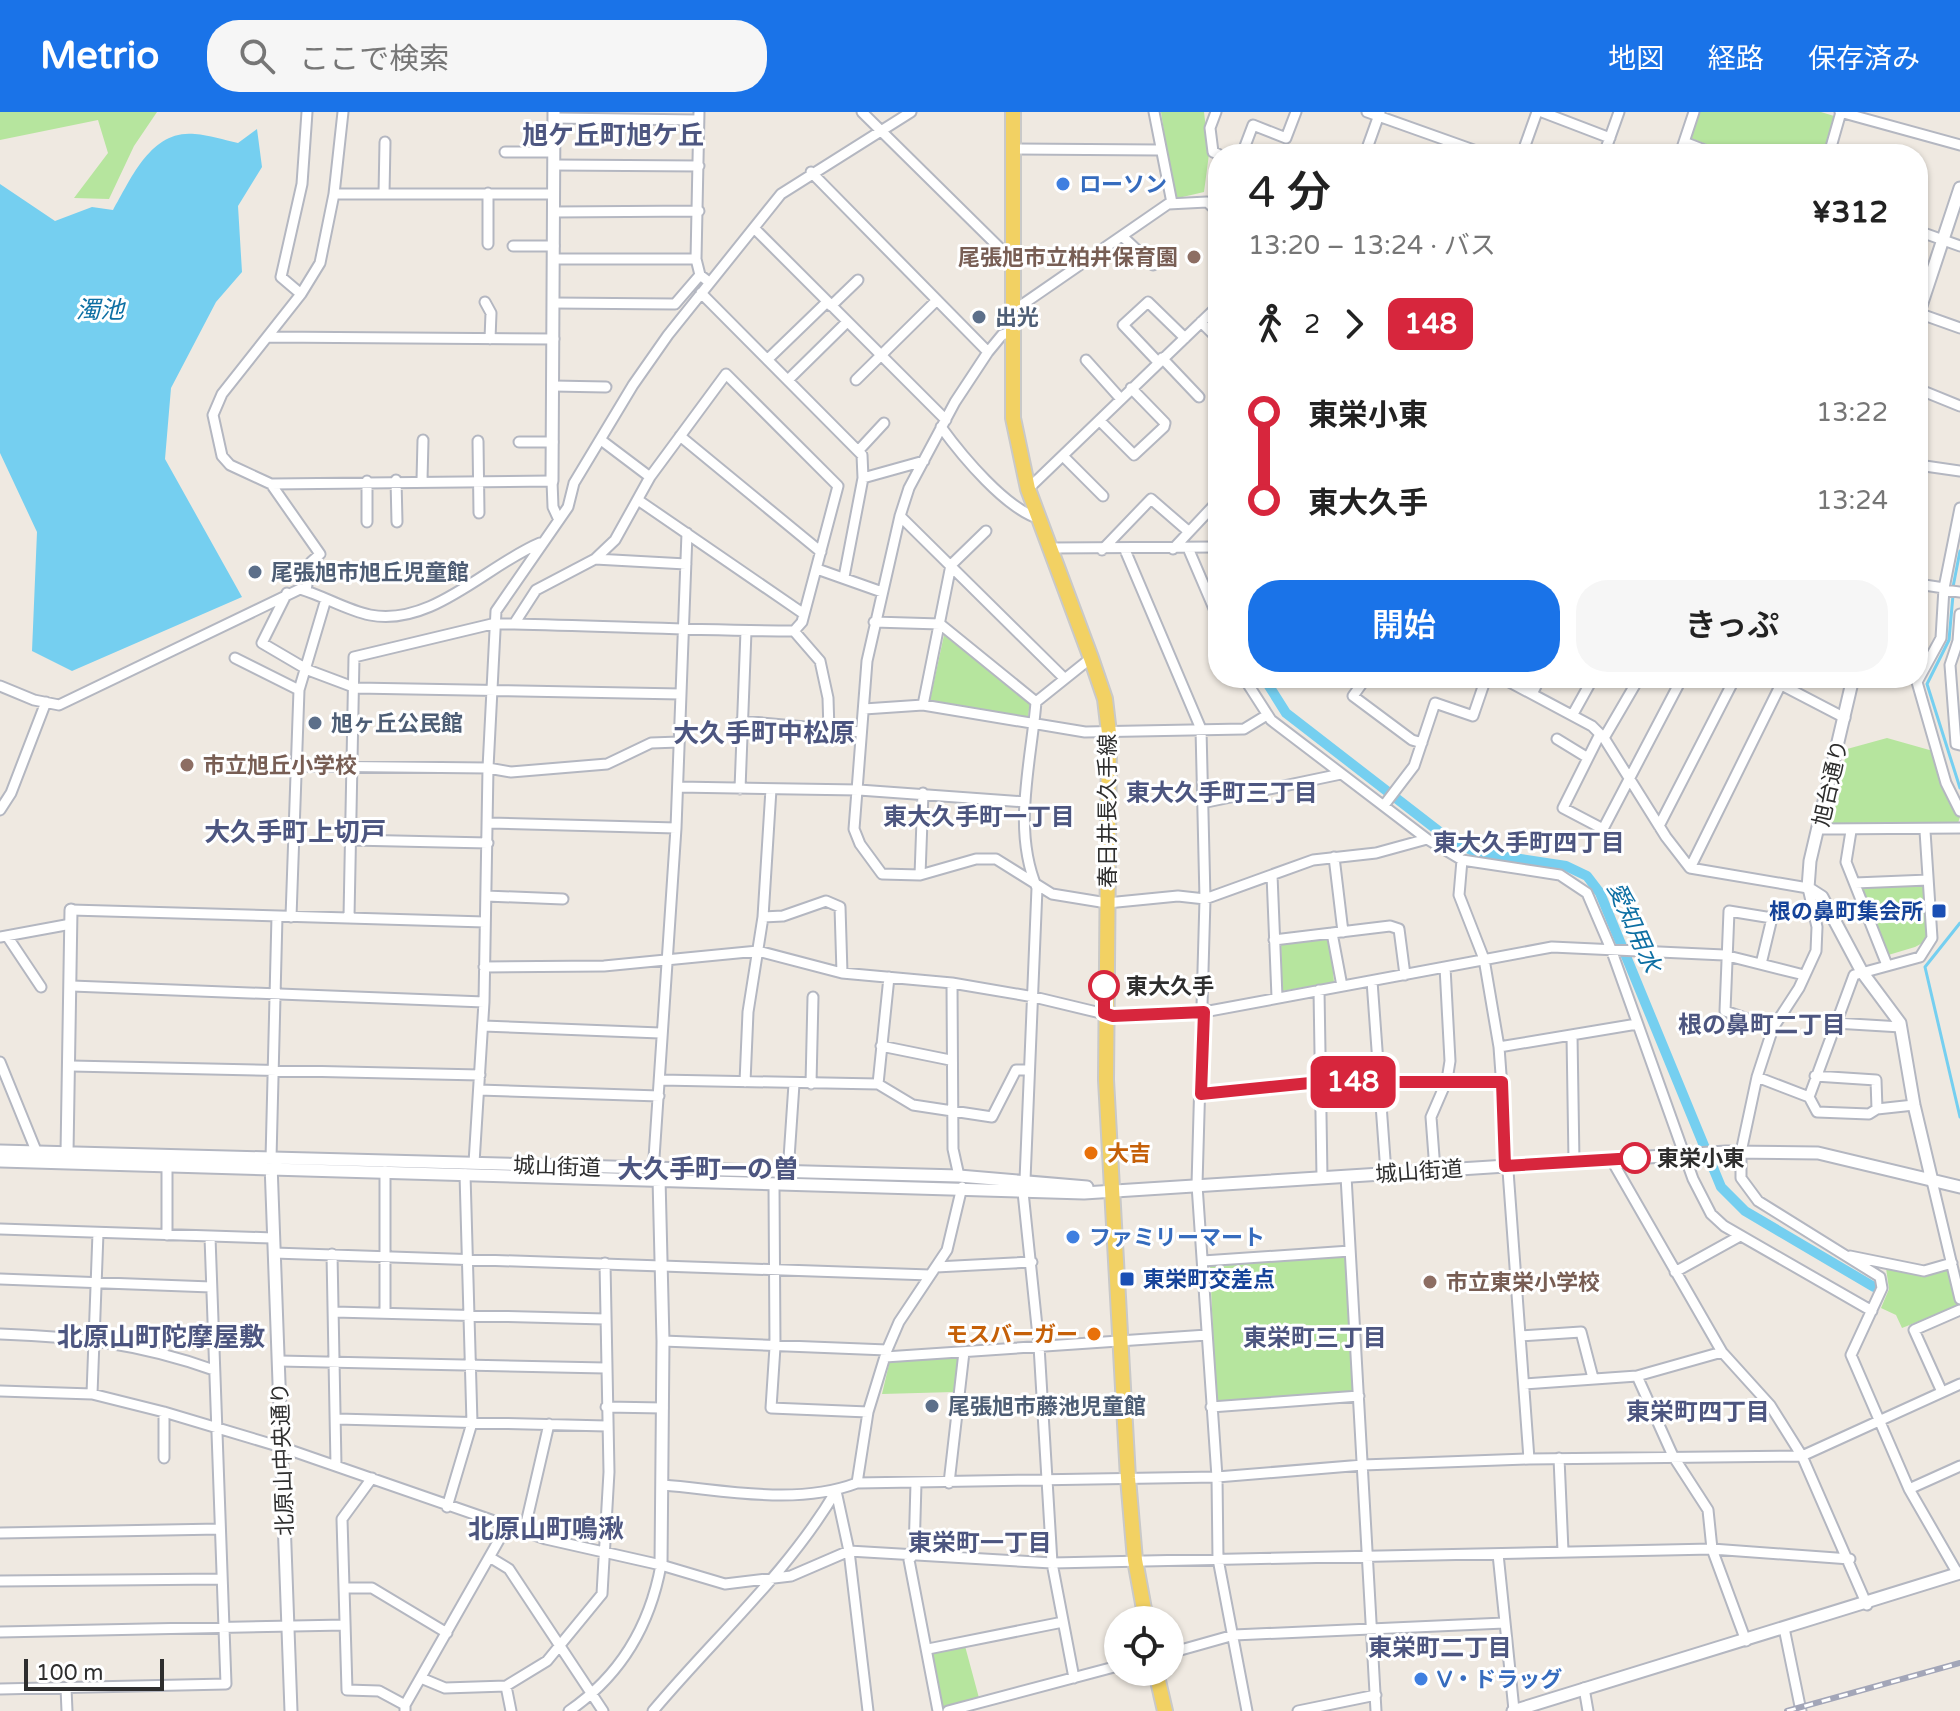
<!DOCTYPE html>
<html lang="ja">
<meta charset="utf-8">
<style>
:root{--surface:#fff;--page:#f6f6f6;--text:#222;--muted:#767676;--accent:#1a73e8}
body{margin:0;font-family:"Varela Round","Noto Sans JP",sans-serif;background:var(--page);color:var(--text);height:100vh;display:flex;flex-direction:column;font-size:30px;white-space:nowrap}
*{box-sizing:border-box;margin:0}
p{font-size:26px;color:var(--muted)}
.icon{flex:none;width:44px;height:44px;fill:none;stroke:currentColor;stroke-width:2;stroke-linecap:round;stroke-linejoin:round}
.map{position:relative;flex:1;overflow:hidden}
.panel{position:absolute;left:1208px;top:32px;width:720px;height:544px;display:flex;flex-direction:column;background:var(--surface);border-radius:32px;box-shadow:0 2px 6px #0004}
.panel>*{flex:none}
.badge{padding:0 16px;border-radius:12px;font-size:28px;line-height:52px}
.tools{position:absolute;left:1104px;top:1494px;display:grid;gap:16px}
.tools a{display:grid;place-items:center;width:80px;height:80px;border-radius:50%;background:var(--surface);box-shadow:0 2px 6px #0004;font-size:40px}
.scale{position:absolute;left:24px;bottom:20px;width:140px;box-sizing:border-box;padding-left:8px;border:4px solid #2e2e2e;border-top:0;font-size:22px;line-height:28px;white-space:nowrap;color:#2e2e2e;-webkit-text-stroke:6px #fff;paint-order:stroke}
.map>.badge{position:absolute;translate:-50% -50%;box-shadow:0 0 0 4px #fff}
.legs{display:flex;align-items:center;gap:12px;height:88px;padding:0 40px;font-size:26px}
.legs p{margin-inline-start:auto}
.headline{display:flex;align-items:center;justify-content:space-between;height:136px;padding:0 40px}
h1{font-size:44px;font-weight:600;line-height:60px}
.button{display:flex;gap:16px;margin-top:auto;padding:16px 40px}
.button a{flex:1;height:92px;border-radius:32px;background:var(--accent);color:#fff;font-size:32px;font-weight:600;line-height:92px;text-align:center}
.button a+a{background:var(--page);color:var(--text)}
ul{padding:0 40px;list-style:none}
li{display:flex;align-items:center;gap:28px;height:88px;font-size:30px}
li i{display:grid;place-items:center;width:12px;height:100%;margin:0 10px;background:currentColor}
li i::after{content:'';width:20px;height:20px;margin:-10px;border:6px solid;border-radius:50%;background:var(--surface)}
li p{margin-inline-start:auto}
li:first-child i{background:linear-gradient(#0000 50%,currentColor 0)}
li:last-child i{background:linear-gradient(currentColor 50%,#0000 0)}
header{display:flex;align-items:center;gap:48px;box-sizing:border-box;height:112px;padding:0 40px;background:var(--accent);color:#fff}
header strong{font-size:38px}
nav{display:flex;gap:44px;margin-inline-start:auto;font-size:28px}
.search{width:560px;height:72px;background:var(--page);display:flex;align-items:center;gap:20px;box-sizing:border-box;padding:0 28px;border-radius:32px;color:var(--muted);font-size:30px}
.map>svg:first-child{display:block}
</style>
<header>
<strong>Metrio</strong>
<div class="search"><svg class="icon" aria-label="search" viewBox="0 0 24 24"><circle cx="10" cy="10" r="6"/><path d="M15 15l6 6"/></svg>ここで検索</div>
<nav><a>地図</a><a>経路</a><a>保存済み</a></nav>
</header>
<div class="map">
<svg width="1960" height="1599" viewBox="0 0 1960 1599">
<rect width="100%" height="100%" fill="#efe9e1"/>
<path fill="#b6e59e" d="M0 0H157L134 34 109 87 74 86 108 41 98 8 0 28Z
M1161 0H1204L1209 42 1204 80 1174 87Z
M1699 0H1821L1834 4 1824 42H1733L1690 26Z
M944 523 1030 590 1028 605 930 588Z
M1887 626 1933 639 1945 679 1960 705 1958 711 1831 712 1847 637Z
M1924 769 1932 826 1915 835 1885 844 1861 775Z
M1330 827 1334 870 1282 879 1281 829Z
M1345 1145 1354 1279 1216 1289 1210 1153Z
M1949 1155 1960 1193 1902 1216 1896 1203 1881 1196 1889 1177 1886 1156Z
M958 1244 954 1280 882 1282 890 1248Z
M965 1534 979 1586 943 1597 932 1540Z"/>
<path fill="#75cff0" d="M257 17 262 55 238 94 242 160 216 190 171 276 165 347 242 485 72 559 32 539 37 420 0 341V72L55 109 92 95 113 98C131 67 151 17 195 22 209 23 224 28 238 31Z"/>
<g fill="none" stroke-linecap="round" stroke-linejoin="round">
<path stroke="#75cff0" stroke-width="3" d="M1953 475 1960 439
M1953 483 1949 528 1927 572 1960 676
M1960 811 1925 855 1960 1005"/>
<path stroke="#75cff0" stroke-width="10" d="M1264 566 1286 601 1445 724 1475 740 1566 754 1587 764 1600 781 1721 1075 1745 1099 1874 1175"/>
<defs>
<path id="minor" d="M343 0 334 82 320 151 301 182 222 282 213 303 222 344 230 353 271 372 552 369 553 395 559 408
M699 0 696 147 700 163 709 170
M862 0 1013 149
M1154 0 1172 91
M1216 0 1210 16 1213 40 1218 42
M1367 0 1485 42
M1542 0 1610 26
M1840 0 1960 33
M554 6 698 8
M1684 30 1715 42
M1013 37 1159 38
M505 40H554
M1242 42 1253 13 1286 26 1296 0
M1365 42 1380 0
M1522 42 1537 0
M1604 42 1619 0
M1680 42 1694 0
M1829 42 1841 0
M554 53 699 54
M811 60 988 240
M488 81V132
M334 82H554
M384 82 385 30
M554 100 699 99
M754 116 946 308
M1918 119 1960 134
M1122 124 1153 153
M513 134H554
M554 147H696
M701 181 862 343 863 366 844 465
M301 182 281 165 302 72 307 0
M485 190 491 201 490 227
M553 191 675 192 700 163
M831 194 858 168
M1013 199 1168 92 1207 90 1218 100
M1918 201 1960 216
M1201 210 1218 227
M1013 219 1002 223 988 240 955 290 909 376 900 404 867 549 854 717 860 732 882 762 920 763 976 747H996L1052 782 1107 791 1178 784 1205 787 1313 748 1376 741 1427 727
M268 225 554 227
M1162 246 1199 285
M768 247 827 190
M1086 248 1120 286
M1158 250 1123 213 1148 190 1185 226
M788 268 847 210
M856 268 937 188
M553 274 606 275
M1918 277 1960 294
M1100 309 1134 343 1164 315 1165 311 1131 276
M941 315C962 344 1006 397 1040 407
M680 324 821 440
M601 328 650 365
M478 329 479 401
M519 330H553
M859 338 884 311
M1063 344 1103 384
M1918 353 1960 359
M863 366 924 349
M396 368 397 410
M422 368 423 328
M367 369V410
M271 372 320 442 311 450 306 478
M1028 377 1218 194
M638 388 804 502
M1960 396 1944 476 1941 526 1917 570 1946 671 1960 699
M900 404 1064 566
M1051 436 1218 435
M1188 436 1218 506
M1173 437 1218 389
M1102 438 1151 387 1188 419
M1125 438 1201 617 1205 787 1197 1073 1217 1365 1218 1447 1247 1599
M595 447 686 452
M817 457 882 480
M1918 472 1944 476
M1944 478 1960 480
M287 481 262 531 308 558 356 576 681 582
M1960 502 1958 529 1950 553 1956 632 1960 633
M874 510 940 512 1036 590
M794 519 820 549 828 586 829 619
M235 546 299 578
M1244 566 1271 608 1427 727 1462 748 1560 763 1587 781 1611 837 1693 1067 1711 1102 1724 1114 1872 1199
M1366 566 1353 584 1412 628 1422 631
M1502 566 1592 614 1604 626 1666 725 1690 756 1808 776 1817 815 1816 839 1799 876 1773 916 1757 965 1741 1040V1066L1758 1089 1880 1165 1882 1176 1851 1243 1909 1377 1958 1462
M1768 566 1845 606
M0 574 34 588 59 593 300 477C324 484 346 498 370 503 432 515 487 453 540 431
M1533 580 1540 566
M923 593 951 453 986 419
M864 597 923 593 1085 620 1244 617 1267 603
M1573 602 1593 566
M741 609 861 620
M1600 622 1563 696 1603 717 1681 568 1678 566
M1604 626 1639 566
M1557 627 1588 646
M298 654 488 656 511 660 607 652 651 631 679 630
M678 675 859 678 1025 690
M740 677 746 519
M1202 691 1341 662
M1385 692 1414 654 1435 591 1473 604 1486 566
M0 698 11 681 46 590
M489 711 676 716
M1659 714 1735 566
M1819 717 1960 716
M1851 719 1846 750 1887 853
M351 728 488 731
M1334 745 1343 820
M1462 748 1459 783 1484 847 1499 935 1529 1347
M1690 756 1784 566
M920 763 923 681
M1272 763 1277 885
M1855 771 1928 768
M486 784 563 787
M71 798 485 810
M291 805 299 578 326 487
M349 805 354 545 492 512H514C608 514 701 519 794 519L802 510 838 374 726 262 650 365 615 428 595 447 536 478 514 512
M763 805 783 804 826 789 840 795 842 861
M1332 821 1342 874
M7 824 41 875
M0 825 71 812
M1274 828 1390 814 1399 817 1405 863
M1761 852 1772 806 1729 799 1725 899 1773 916
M484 855 604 854 758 839 842 861 952 871 1034 885 1113 904 1204 900 1552 835 1724 843 1804 863
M1372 869 1386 1061
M952 871 953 1037 959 1064
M72 874 484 890
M1319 878 1322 1065
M1835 911 1901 915
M483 914 660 921
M1572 923 1574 1050
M881 934 950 948
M1499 935 1637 912
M0 950 37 1041
M71 954 480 963
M1815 964 1876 968 1877 997
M1757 965 1809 985
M660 968 878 972 913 993 992 1005 1016 958H1029
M745 970 748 900 763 805 771 677
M811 972 813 885
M878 972 889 865
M479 978 659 984
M1201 982 1320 970H1502
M1914 993 1877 997 1869 1002 1817 1000 1809 985 1854 863 1920 845 1932 826 1925 719
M271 1047 277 804
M1611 1047 1722 1240 1770 1293 1802 1344 1867 1493
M474 1051 484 890 488 656 496 499 568 395 574 371 633 273 668 223 781 82 911 0
M659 1057 654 1046 676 716 687 421
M1435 1058 1431 1005 1447 968 1450 949 1445 855
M385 1059V1201
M788 1061 794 972
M1346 1064 1376 1599
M1025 1068 1037 776C1012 717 1031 652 1036 590L1091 546
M1932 1069 1960 1187
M774 1073 775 1235 771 1296 868 1300
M1023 1080 1039 1234 1052 1451 1074 1566
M0 1117 273 1126
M167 1123V1055
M274 1141 930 1163
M332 1142 336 1353
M1850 1144 1924 1159 1952 1151
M1203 1149 1350 1139
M936 1155 1032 1150
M1675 1160 1740 1124
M0 1167 211 1175
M334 1200 605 1207
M0 1222C79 1225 138 1231 214 1258
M1520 1224 1581 1220 1593 1266
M663 1229 887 1238
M885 1245 1207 1223
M279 1249 605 1256
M1637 1264 1673 1344 1708 1398 1712 1437 1746 1529
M1524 1272 1637 1264 1722 1240
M0 1279 92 1282 164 1300 281 1335 546 1427 661 1453 725 1472 791 1464 849 1439 1052 1451 1712 1437 1850 1447
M1942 1280 1914 1218 1960 1198
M92 1282 98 1121
M606 1295 663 1296
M1211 1295 1359 1284
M164 1300V1346
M337 1307 606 1314
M1559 1346 1563 1439
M372 1366 342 1407 347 1578 379 1579 405 1593V1599
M857 1371 868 1300 887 1238 899 1210 947 1138 962 1075
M916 1371 914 1442 909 1448 938 1599
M949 1371 964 1240
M663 1373C726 1378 796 1394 857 1371L1217 1365 1363 1353 1529 1347 1802 1344 1960 1272
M1909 1377 1960 1354
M836 1379 849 1439 868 1599
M447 1395 472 1311 465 1062
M524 1420 549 1312
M0 1421 220 1417
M1498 1442 1514 1598
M491 1446 509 1457 603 1599
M0 1469 222 1467
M344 1476H372L447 1521
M1784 1516 1801 1599
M0 1520 345 1513
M928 1537 1063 1510
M1170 1541 1234 1523 1504 1511
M421 1566 445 1576 506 1574 547 1549 602 1482 609 1360 605 1151
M506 1574 511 1599
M66 1576 67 1599
M1584 1576 1588 1599
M0 1577 226 1572 210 1125
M405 1593 507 1414
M569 1599C620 1564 650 1513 661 1453
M653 1599C714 1526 787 1462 836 1379
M948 1599 1118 1554
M1298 1599 1376 1583"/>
<path id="tertiary" d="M1918 203 1960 76
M552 369 554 0
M1853 566 1810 749 1808 776 1822 785 1862 860 1900 911 1914 993 1932 1069
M0 1039 959 1064 1087 1075
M67 1041 71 798
M0 1049 1084 1081 1726 1040 1818 1041 1960 1075
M271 1052 291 1599
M659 1066 663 1229 661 1453
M1513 1599 1960 1461"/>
<path id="primary" d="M1013 0V306L1028 377 1091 546 1105 587 1109 621 1106 968 1128 1366 1135 1448 1146 1508
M1156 1560 1165 1599"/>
</defs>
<use href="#minor" stroke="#b4b7c1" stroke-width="13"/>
<use href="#tertiary" stroke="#b4b7c1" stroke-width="15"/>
<use href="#primary" stroke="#c9c9c9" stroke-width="18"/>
<use href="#minor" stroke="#fff" stroke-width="9"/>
<use href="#tertiary" stroke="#fff" stroke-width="11"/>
<use href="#primary" stroke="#f2d163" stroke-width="14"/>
<defs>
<path id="rail" d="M1787 1599 1960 1551"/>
</defs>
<use href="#rail" stroke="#a3a6b8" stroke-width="6"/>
<use href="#rail" stroke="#fff" stroke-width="3" stroke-dasharray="9" stroke-linecap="butt"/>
</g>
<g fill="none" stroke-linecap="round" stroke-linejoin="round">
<defs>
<path id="line-1" d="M1104 874V901L1113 904 1204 900 1201 982 1320 970H1502L1505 1054 1635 1046"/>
</defs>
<use href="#line-1" stroke="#fff" stroke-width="18"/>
<use href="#line-1" stroke="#d7263d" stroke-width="12"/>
</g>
<g fill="#3f7fe0" stroke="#fff" stroke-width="3">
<circle cx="1063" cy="72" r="8"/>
<circle cx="1073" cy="1125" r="8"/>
<circle cx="1421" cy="1567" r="8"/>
</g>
<g fill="#8d6e63" stroke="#fff" stroke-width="3">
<circle cx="1194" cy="145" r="8"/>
<circle cx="187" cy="653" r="8"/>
<circle cx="1430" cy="1170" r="8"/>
</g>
<g fill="#5c6f8a" stroke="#fff" stroke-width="3">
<circle cx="979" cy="205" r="8"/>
<circle cx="255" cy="460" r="8"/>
<circle cx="315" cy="611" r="8"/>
<circle cx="932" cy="1294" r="8"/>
</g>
<g fill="#1a4fb4" stroke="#fff" stroke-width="3">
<rect x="1931" y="791" width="16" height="16" rx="4"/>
<rect x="1119" y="1159" width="16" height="16" rx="4"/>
</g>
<g fill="#fff" stroke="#d7263d" stroke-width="4">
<circle cx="1104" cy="874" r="14"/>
<circle cx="1635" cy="1046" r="14"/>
</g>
<g fill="#e8710a" stroke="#fff" stroke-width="3">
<circle cx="1091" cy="1041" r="8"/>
<circle cx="1094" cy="1222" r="8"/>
</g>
<g text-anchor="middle" stroke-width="6" stroke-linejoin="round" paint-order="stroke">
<g font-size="22" font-weight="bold" fill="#366cbe" stroke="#fff" text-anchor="start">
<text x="1079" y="80">ローソン</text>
<text x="1089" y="1133">ファミリーマート</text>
<text x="1437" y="1575">V・ドラッグ</text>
</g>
<g font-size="22" font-weight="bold" fill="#785e54" stroke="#fff" text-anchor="start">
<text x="1178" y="153" text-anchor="end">尾張旭市立柏井保育園</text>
<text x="203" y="661">市立旭丘小学校</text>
<text x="1446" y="1178">市立東栄小学校</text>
</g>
<g font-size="22" font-weight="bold" fill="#4e5e75" stroke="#fff" text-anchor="start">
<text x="995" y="213">出光</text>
<text x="271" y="468">尾張旭市旭丘児童館</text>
<text x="331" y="619">旭ヶ丘公民館</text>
<text x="948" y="1302">尾張旭市藤池児童館</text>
</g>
<g font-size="22" fill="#2e2e2e" stroke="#fff">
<text transform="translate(1830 671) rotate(-77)" y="8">旭台通り</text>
<text transform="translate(1107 699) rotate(-90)" y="8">春日井長久手線</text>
<text transform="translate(557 1054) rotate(2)" y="8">城山街道</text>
<text transform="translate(1419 1059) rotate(-4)" y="8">城山街道</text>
<text transform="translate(282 1347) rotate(-92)" y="8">北原山中央通り</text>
</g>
<g font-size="22" font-weight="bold" fill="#164399" stroke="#fff" text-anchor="end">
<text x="1923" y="807">根の鼻町集会所</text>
<text x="1143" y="1175" text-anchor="start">東栄町交差点</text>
</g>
<g font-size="22" font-weight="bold" fill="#2e2e2e" stroke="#fff" text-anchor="start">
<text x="1126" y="882">東大久手</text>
<text x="1657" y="1054">東栄小東</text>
</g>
<g font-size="22" font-weight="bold" fill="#c56008" stroke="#fff" text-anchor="start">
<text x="1107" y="1049">大吉</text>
<text x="1078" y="1230" text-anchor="end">モスバーガー</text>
</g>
<g font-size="24" font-style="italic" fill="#0d6fa3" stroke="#fff">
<text x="100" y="206">濁池</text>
<text transform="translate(1634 815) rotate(66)" y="8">愛知用水</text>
</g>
<g font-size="24" font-weight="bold" fill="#4d5680" stroke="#fff">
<text x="1222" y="689">東大久手町三丁目</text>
<text x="979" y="713">東大久手町一丁目</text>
<text x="1529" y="739">東大久手町四丁目</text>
<text x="1762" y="921">根の鼻町二丁目</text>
<text x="1315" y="1234">東栄町三丁目</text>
<text x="1698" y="1308">東栄町四丁目</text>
<text x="980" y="1439">東栄町一丁目</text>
<text x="1440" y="1544">東栄町二丁目</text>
</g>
<g font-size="26" font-weight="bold" fill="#4d5680" stroke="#fff">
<text x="613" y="32">旭ケ丘町旭ケ丘</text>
<text x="764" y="630">大久手町中松原</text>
<text x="295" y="729">大久手町上切戸</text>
<text x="708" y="1066">大久手町一の曽</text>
<text x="161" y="1234">北原山町陀摩屋敷</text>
<text x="546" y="1426">北原山町鳴湫</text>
</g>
</g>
</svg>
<div class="tools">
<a><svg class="icon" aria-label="locate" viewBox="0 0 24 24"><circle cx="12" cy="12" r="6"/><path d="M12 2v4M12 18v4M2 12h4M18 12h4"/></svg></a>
</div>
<div class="scale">100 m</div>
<b class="badge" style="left:1353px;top:970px;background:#d7263d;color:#fff">148</b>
<section class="panel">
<div class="headline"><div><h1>4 分</h1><p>13:20 – 13:24 · バス</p></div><b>¥312</b></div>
<div class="legs"><svg class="icon" aria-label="walk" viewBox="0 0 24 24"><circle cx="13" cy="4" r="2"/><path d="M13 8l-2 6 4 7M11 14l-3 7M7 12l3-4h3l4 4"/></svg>2<svg class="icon" aria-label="forward" viewBox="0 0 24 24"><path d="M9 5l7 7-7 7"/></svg><b class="badge" style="background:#d7263d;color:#fff">148</b></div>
<ul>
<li><i style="color:#d7263d"></i><b>東栄小東</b><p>13:22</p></li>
<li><i style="color:#d7263d"></i><b>東大久手</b><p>13:24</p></li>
</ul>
<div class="button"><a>開始</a><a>きっぷ</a></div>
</section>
</div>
